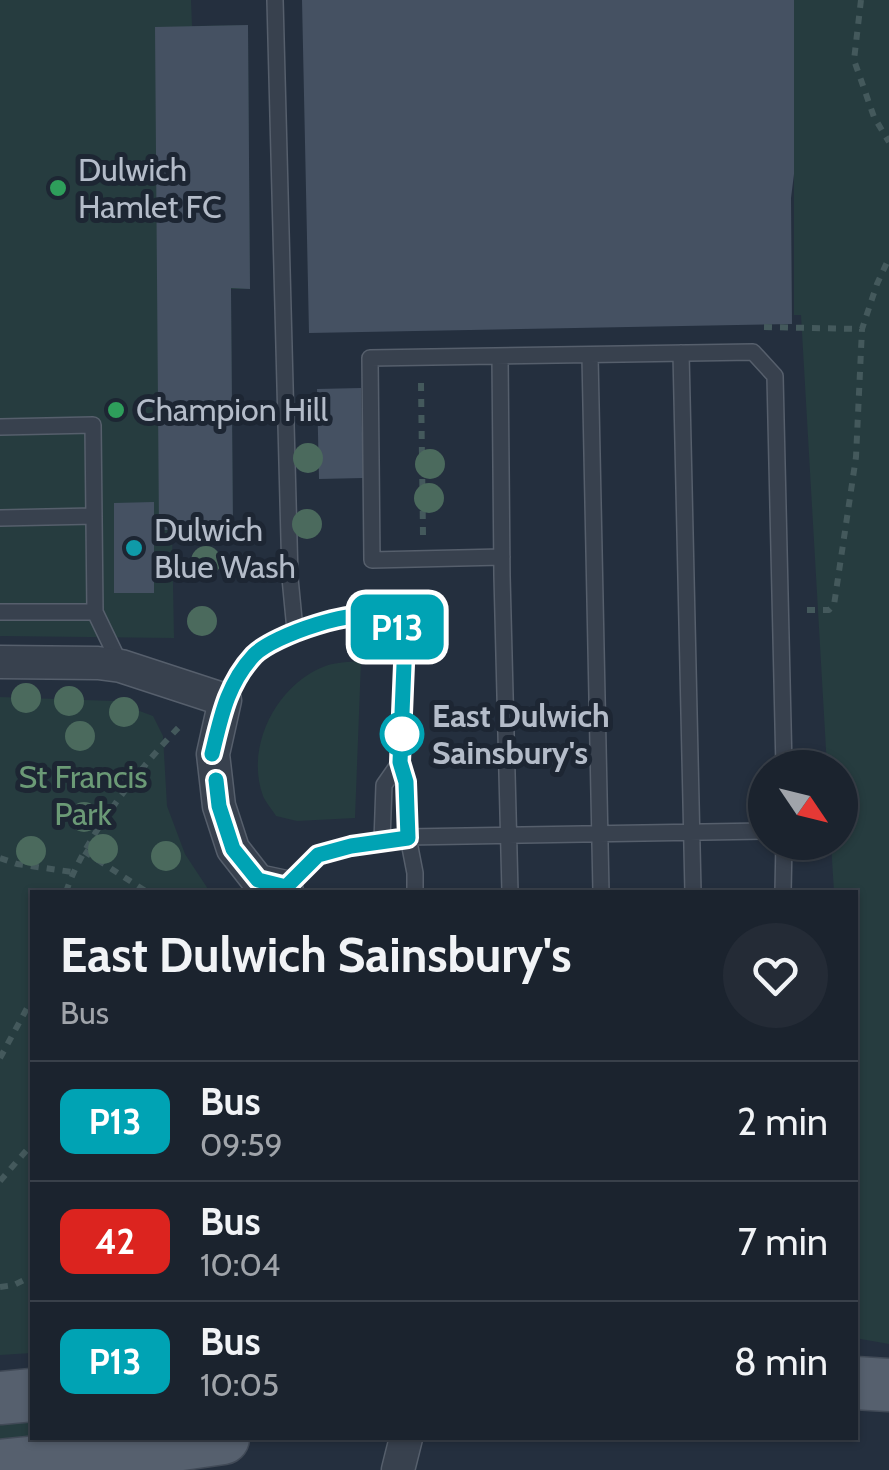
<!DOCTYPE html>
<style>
:root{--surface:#1b232e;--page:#242b36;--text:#f1f3f6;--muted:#a0a4aa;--line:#39404a}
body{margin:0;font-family:Cabin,sans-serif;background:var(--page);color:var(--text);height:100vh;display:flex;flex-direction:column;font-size:38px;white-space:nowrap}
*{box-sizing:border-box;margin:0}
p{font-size:32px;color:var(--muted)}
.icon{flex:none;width:55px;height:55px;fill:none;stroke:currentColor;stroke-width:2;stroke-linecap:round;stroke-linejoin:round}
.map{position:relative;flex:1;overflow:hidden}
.drawer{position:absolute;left:30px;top:890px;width:828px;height:550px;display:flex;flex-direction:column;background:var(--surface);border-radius:0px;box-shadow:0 2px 8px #0004,0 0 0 2px var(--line)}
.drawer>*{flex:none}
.badge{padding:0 20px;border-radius:15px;font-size:35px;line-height:65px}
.needle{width:65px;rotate:125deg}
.fabs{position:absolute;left:748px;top:750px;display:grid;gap:20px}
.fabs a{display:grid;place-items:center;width:110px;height:110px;border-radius:50%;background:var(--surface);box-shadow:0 2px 8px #0004,0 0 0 2px var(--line);font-size:50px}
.map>.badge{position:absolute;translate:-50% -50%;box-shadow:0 0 0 5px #fff}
.round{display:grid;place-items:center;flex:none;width:105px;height:105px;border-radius:52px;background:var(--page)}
.head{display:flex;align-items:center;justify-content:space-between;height:170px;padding:0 30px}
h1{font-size:48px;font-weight:800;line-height:75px}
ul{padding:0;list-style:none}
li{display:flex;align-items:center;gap:30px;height:120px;padding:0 30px;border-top:2px solid var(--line)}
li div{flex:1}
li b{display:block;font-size:38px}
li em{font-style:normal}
li .badge{min-width:110px;font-weight:700;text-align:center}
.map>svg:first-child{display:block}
</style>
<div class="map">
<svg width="889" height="1470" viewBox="0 0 889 1470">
<rect width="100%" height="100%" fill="#242f3e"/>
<path fill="#263c3f" d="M0 0H191L192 26 248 25 250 289H231L233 530 172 531 174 638 0 636Z
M794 0H889V1344L855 1338V892H834L831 843 840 842V768L827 767 801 315H794Z
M361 661 355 818 297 821 276 816C272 809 266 803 263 796 245 747 276 686 323 667 335 662 349 662 361 661Z
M0 697 113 701 153 716 163 736 167 806 185 854 210 892H32V1353L0 1355Z
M32 1418V1438L0 1442V1422Z"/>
<path fill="#455162" d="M302 0H794V174L791 198 792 324 309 333Z
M248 25 250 289 231 288 233 530H159L155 27Z
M361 388 363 478 319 479 317 389Z
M154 502V593H114V503Z"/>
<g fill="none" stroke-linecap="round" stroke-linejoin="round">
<defs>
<path id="lane" d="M275 0 290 578 295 630
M681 353 693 892
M590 356 601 892
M500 357 502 576 510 892
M0 427 93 425 95 612 121 666
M0 518 94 516
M502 557 372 560 370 358 753 352 775 376 784 768
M0 612H95
M225 700C234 685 243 666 256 654 276 634 357 607 384 618 394 622 400 631 405 640L400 762 406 782 408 837 415 873V892
M382 841 384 785 400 762
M286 887 318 855 351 846 408 837 765 831
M783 892 784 842"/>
<path id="street" d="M0 662 98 663 121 666 225 700 213 754 219 806 233 849 258 881 286 887 287 892
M398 1470 406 1438"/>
<path id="primary" d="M855 1383 889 1385
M0 1398 32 1395
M0 1466 106 1455 223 1438"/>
</defs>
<use href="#lane" stroke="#565f6c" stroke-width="18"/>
<use href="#street" stroke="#565f6c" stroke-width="35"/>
<use href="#primary" stroke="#414a57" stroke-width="55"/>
<path stroke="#44595c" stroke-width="6" stroke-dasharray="8 8" stroke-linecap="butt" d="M861 0 854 60 874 117 889 142
M764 327 862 329 877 284 889 258
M421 383 423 535
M399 594 424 593
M807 610H829L834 605 856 457 862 329
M84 851 147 892
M0 858 17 864 72 872
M66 892C84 838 139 769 179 727
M0 1058 32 999
M0 1181 32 1144
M0 1287 14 1285 32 1276"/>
<use href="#lane" stroke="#38414e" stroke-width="15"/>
<use href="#street" stroke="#38414e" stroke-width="32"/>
<use href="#primary" stroke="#56606e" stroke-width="52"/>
</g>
<g fill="#4b6a5d">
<circle cx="308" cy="458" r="15"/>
<circle cx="430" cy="464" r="15"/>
<circle cx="429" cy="498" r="15"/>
<circle cx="307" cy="524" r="15"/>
<circle cx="206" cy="561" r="15"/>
<circle cx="202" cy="621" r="15"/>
<circle cx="26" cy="698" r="15"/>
<circle cx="69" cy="701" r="15"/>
<circle cx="124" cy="712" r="15"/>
<circle cx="80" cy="736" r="15"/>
<circle cx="84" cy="817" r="15"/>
<circle cx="103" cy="849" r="15"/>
<circle cx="31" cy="851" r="15"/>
<circle cx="166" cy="856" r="15"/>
</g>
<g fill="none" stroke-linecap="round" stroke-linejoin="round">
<defs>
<path id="line" d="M212 754C221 717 227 684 254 655 274 635 358 606 385 618 394 622 401 631 405 640L400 762 406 782 408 838 351 846 318 855 286 887 258 880 233 849 219 806 216 780"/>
</defs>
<use href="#line" stroke="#fff" stroke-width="22"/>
<use href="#line" stroke="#00a3b4" stroke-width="15"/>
</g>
<g fill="#2e9e5b" stroke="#1d2633" stroke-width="4">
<circle cx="58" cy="188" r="10"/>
<circle cx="116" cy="410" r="10"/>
</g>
<circle fill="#0f9aa8" stroke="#1d2633" stroke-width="4" cx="134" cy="548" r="10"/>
<circle fill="#fff" stroke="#00a3b4" stroke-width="5" cx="402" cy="734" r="20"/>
<g text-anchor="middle" stroke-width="10" stroke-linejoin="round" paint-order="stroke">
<g font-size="32" fill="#b4bcc9" stroke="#1d2633" text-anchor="start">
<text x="78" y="181">Dulwich<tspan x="78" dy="37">Hamlet FC</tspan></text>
<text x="136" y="421">Champion Hill</text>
<text x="154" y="541">Dulwich<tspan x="154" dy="37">Blue Wash</tspan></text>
</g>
<g font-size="32" font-weight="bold" fill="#b4bcc9" stroke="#1d2633" text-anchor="start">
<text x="432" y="727">East Dulwich<tspan x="432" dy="37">Sainsbury's</tspan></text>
</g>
<g font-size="32" fill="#6b9a76" stroke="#1d2633">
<text x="83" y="788">St Francis<tspan x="83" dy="37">Park</tspan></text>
</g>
</g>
</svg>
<div class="fabs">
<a><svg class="needle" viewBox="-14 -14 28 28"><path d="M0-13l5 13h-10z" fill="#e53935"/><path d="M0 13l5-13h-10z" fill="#a0a4aa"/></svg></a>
</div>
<b class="badge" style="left:397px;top:627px;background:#00a3b4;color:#fff">P13</b>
<section class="drawer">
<div class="head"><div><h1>East Dulwich Sainsbury's</h1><p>Bus</p></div><a class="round"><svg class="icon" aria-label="heart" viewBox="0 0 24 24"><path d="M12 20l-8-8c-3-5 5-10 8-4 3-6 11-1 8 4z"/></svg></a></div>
<ul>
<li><span class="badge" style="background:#00a3b4;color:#fff">P13</span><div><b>Bus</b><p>09:59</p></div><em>2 min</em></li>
<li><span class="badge" style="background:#dc241f;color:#fff">42</span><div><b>Bus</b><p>10:04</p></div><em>7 min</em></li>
<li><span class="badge" style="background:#00a3b4;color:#fff">P13</span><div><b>Bus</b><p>10:05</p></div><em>8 min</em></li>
</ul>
</section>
</div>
